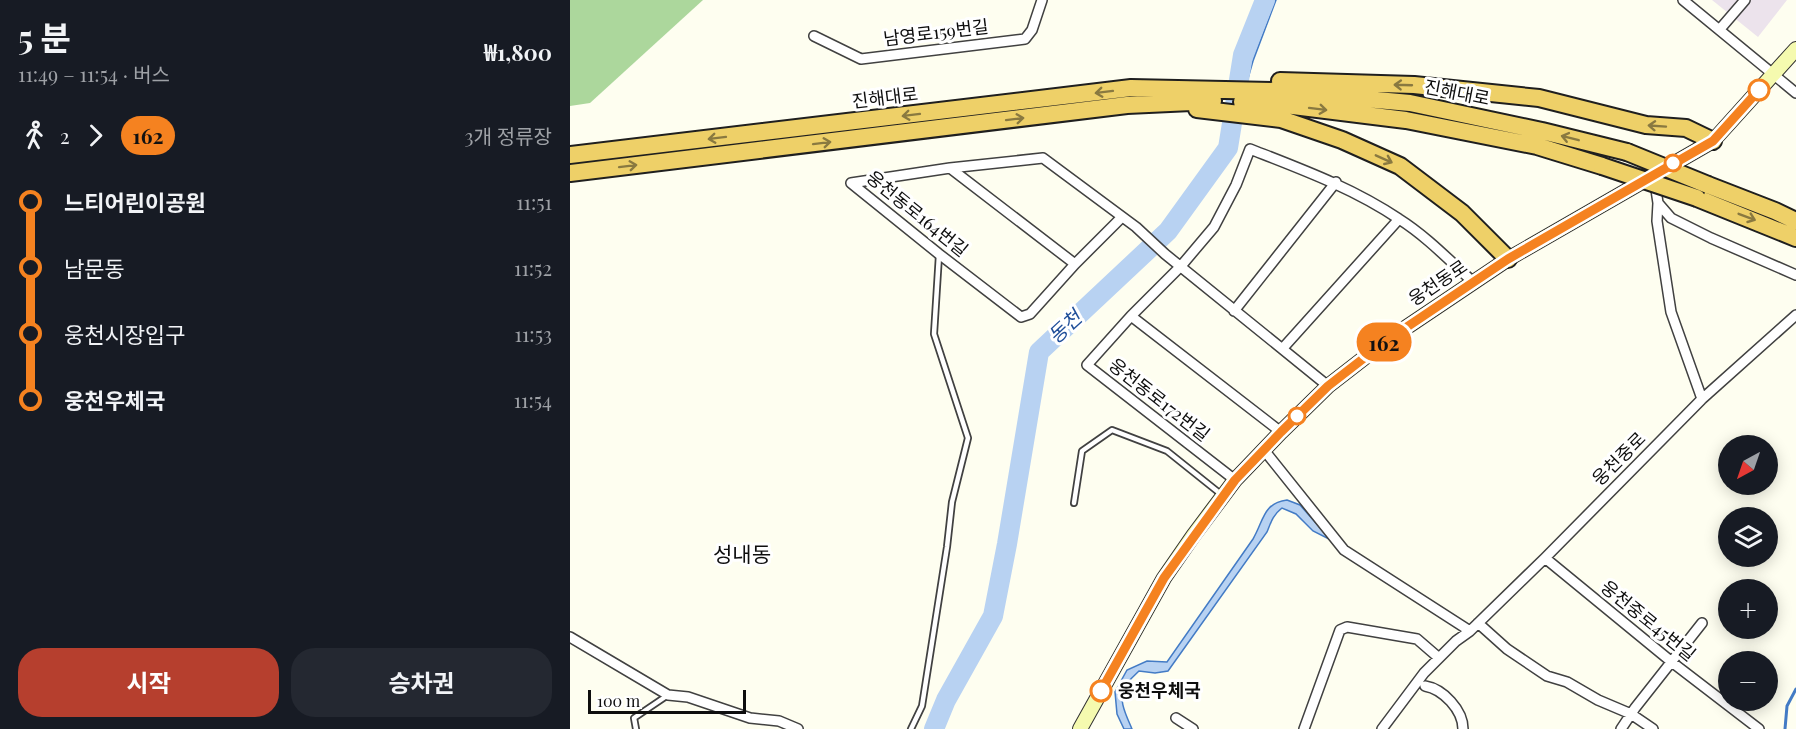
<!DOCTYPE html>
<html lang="ko">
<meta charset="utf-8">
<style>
:root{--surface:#171b24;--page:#242831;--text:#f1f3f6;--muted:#9ea1a6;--accent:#b63f2e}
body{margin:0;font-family:"Playfair Display","Noto Sans KR",serif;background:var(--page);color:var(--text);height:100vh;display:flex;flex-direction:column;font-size:22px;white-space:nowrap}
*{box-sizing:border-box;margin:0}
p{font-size:20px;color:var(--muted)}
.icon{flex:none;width:33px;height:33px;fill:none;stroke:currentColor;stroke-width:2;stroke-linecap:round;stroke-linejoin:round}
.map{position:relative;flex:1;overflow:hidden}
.panel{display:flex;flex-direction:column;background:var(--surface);width:570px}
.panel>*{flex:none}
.badge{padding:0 12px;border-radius:20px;font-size:21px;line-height:39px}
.needle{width:39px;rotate:220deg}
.fabs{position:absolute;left:1148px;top:435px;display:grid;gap:12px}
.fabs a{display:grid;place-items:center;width:60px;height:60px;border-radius:50%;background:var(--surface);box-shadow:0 3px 15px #0003;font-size:30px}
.scale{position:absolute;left:18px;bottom:15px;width:158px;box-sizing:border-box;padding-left:6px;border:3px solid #0e0e0e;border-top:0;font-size:16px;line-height:21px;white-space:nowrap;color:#0e0e0e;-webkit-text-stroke:4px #fff;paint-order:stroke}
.map>.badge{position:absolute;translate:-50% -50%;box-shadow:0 0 0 3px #fff}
.legs{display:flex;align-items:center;gap:9px;height:66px;padding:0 18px;font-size:20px}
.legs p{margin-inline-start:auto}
.headline{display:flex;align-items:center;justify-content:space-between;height:102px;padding:0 18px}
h1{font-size:33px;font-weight:700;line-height:45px}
.primary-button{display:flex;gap:12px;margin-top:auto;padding:12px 18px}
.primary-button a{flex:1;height:69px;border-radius:24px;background:var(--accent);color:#fff;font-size:24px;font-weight:700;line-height:69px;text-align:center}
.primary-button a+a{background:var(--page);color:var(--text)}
ul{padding:0 18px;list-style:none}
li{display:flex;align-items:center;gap:21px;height:66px;font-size:22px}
li i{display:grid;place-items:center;width:9px;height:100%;margin:0 8px;background:currentColor}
li i::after{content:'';width:15px;height:15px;margin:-8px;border:4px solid;border-radius:50%;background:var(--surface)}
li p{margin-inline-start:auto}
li:first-child i{background:linear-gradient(#0000 50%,currentColor 0)}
li:last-child i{background:linear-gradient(currentColor 50%,#0000 0)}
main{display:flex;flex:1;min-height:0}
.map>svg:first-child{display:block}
</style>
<main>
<section class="panel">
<div class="headline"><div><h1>5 분</h1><p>11:49 – 11:54 · 버스</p></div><b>₩1,800</b></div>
<div class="legs"><svg class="icon" aria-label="walk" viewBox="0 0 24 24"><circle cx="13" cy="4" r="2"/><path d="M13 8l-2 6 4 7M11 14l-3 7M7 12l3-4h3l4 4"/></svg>2<svg class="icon" aria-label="forward" viewBox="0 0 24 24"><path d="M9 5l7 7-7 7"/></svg><b class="badge" style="background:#f58220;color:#111">162</b><p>3개 정류장</p></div>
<ul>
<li><i style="color:#f58220"></i><b>느티어린이공원</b><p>11:51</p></li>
<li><i style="color:#f58220"></i><span>남문동</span><p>11:52</p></li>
<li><i style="color:#f58220"></i><span>웅천시장입구</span><p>11:53</p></li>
<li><i style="color:#f58220"></i><b>웅천우체국</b><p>11:54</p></li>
</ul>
<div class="primary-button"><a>시작</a><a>승차권</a></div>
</section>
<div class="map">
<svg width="1226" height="729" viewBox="0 0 1226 729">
<rect width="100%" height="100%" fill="#fefef0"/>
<path fill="#ece3ec" d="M1142 0H1217L1188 37Z"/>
<path fill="#acd79c" d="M0 0H133L20 103 0 106Z"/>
<path fill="#b8d2f2" stroke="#437bc5" stroke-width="1.5" d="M695 0H706L683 61 658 148 673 55Z
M717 500 730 505 761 540 743 531 726 514 712 508C703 515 701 522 697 532L598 671 585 673 569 671C564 676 558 681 555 686 547 699 557 717 562 729H554L547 714 545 692 557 670 577 661 597 662 683 539C694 520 693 503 717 500Z"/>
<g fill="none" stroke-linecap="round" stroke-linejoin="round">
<path stroke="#437bc5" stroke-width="3" d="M1215 729 1217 706 1226 689"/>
<path stroke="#b8d2f2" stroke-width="20" d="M364 729 376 700 423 616 437 544 469 352 598 231 658 148 673 55 695 0"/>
<defs>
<path id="service" d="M504 503 512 451 542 430 597 451 652 495
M66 729 64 718 98 695
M341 729 352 706 377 547 382 502 398 438 364 334 369 255"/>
<path id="minor" d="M1113 0 1226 93
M1150 29 1175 0
M244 36 291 59 455 39 462 30 472 0
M380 168 505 264
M1085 183 1088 203 1087 221 1101 312 1132 399
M1088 203 1101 218 1141 238 1226 275
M551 218 505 264 460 314 451 317 369 254 281 183 380 168 473 158 566 227 595 254 758 386
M664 311 766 182
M561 316 711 432
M713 348 829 219
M694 450 774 550 900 631
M665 480 517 365 561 316 611 266 644 227 666 185 680 149C731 169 783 188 829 219 856 236 879 260 902 281
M975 558 1103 663 1189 729
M908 623 937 649 977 676 997 682 1028 700 1061 714 1083 729
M0 637 98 695 118 697 180 718 209 721 228 729
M855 686C873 689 893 710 893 729
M606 718 623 729
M734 729 770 630 777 627 847 639 869 658
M812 729 854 673 886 641 900 631 975 558 1132 399 1226 315
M1051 729 1065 708 1132 623"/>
<path id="secondary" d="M510 729 594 578 623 536 665 480 711 432 758 386 816 341 938 259 1143 141 1226 49"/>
<path id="trunk" d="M710 81 844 85 969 98 1076 125 1116 128 1143 141
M672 102H690L836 120 967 146 1032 166
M627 109 711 119 772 140 830 166 892 213 938 259
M0 155 561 88 706 91 840 103 972 131 1057 152
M0 173 557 105 643 101
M1138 185 1205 211 1226 221
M1127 198 1226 238"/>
</defs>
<use href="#service" stroke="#414141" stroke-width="8"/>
<use href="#minor" stroke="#414141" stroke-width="12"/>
<use href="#secondary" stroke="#303030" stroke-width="16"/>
<use href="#trunk" stroke="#1f1f1f" stroke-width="20"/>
<use href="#service" stroke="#fff" stroke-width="4.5"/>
<use href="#minor" stroke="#fff" stroke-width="9"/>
<use href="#secondary" stroke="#f5faaf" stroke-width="14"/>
<use href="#trunk" stroke="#eed068" stroke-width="16"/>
<defs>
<path id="trunk-bridge" d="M1057 152 1138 185
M1032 166 1127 198"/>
</defs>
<use href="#trunk-bridge" stroke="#1f1f1f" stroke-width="20" stroke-linecap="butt"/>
<use href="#trunk-bridge" stroke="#eed068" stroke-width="16"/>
</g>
<defs><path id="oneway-shaft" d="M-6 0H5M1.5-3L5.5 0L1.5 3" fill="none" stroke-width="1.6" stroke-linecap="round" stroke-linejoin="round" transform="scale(1.5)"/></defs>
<g stroke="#897940">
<use href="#oneway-shaft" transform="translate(833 85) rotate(-178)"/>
<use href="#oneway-shaft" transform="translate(534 92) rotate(173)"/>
<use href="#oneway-shaft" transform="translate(748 109) rotate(7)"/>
<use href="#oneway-shaft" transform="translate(341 115) rotate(173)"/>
<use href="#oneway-shaft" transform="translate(445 119) rotate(-7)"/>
<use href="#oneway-shaft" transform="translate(1087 126) rotate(-176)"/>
<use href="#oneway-shaft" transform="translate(147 138) rotate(173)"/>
<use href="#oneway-shaft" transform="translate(1000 138) rotate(-166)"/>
<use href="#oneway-shaft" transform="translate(252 143) rotate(-7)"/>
<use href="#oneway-shaft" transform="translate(814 159) rotate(24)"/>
<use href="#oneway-shaft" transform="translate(58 166) rotate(-7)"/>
<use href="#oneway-shaft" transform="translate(1177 217) rotate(21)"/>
</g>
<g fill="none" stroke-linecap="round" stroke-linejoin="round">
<defs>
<path id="line-1" d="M531 691 594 578 665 480 711 432 758 386 816 341 938 259 1143 141 1189 90"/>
</defs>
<use href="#line-1" stroke="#fff" stroke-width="14"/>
<use href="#line-1" stroke="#f58220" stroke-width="9"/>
</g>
<g fill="#fff" stroke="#f58220" stroke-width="3">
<circle cx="1189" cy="90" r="10"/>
<circle cx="1103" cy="163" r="8"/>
<circle cx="727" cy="416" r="8"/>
<circle cx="531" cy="691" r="10"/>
</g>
<g text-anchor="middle" stroke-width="6" stroke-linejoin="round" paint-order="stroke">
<g font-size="18" fill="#0e0e0e" stroke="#fff">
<text transform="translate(366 33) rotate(-7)" y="6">남영로159번길</text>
<text transform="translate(887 93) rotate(11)" y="6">진해대로</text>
<text transform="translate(315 98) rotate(-7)" y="6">진해대로</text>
<text transform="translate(347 214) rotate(39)" y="6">웅천동로164번길</text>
<text transform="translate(868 283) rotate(-34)" y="6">웅천동로</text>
<text transform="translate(589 400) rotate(38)" y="6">웅천동로172번길</text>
<text transform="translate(1049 459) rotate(-45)" y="6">웅천중로</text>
<text transform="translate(1078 621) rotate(39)" y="6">웅천중로45번길</text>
</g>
<g font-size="18" font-weight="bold" fill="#0e0e0e" stroke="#fff" text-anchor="start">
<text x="548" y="697">웅천우체국</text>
</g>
<g font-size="20" font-style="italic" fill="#1f4e99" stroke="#fff">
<text transform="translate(495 327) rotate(-43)" y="7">동천</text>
</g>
<g font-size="21" fill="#0e0e0e" stroke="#fff">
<text x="172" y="562">성내동</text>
</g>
</g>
</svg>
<div class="fabs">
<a><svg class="needle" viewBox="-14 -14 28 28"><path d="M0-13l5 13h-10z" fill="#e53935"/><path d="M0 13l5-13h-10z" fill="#9ea1a6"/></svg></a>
<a><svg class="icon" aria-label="layers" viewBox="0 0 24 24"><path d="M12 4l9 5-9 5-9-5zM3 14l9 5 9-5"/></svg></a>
<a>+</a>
<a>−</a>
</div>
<div class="scale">100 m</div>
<b class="badge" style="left:814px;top:342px;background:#f58220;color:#111">162</b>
</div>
</main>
